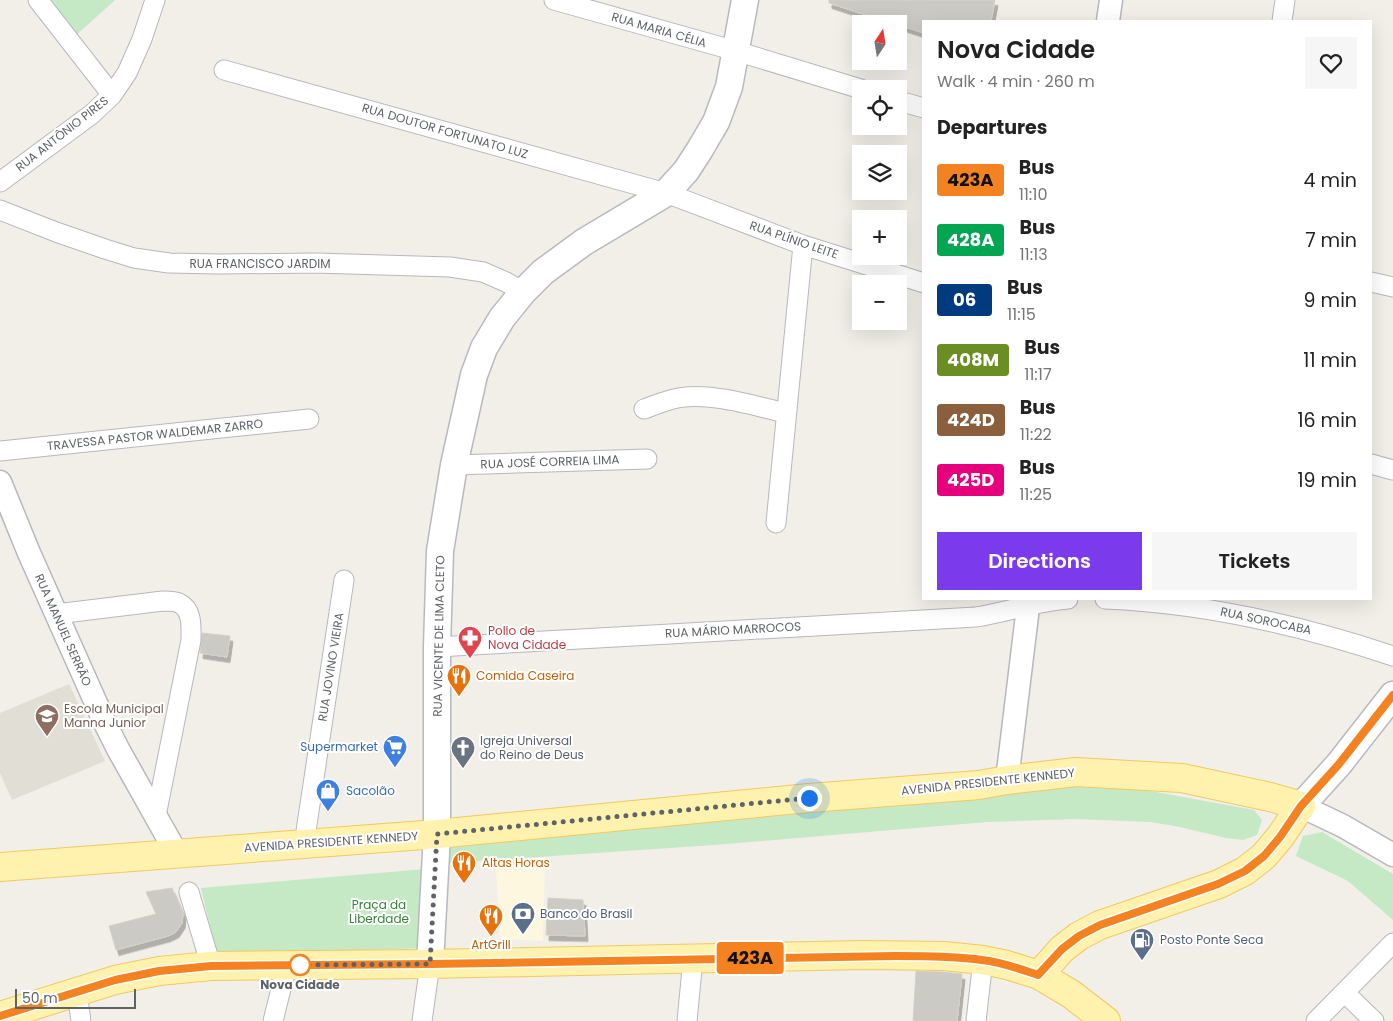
<!DOCTYPE html>
<meta charset="utf-8">
<style>
:root{--surface:#fff;--page:#f6f6f6;--text:#222;--muted:#767676;--accent:#7c3aed}
body{margin:0;font-family:Poppins,sans-serif;background:var(--page);color:var(--text);height:100vh;display:flex;flex-direction:column;font-size:19px;white-space:nowrap}
*{box-sizing:border-box;margin:0}
p{font-size:16px;color:var(--muted)}
.icon{flex:none;width:28px;height:28px;fill:none;stroke:currentColor;stroke-width:2;stroke-linecap:round;stroke-linejoin:round}
.map{position:relative;flex:1;overflow:hidden}
.drawer{position:absolute;left:922px;top:20px;width:450px;height:580px;display:flex;flex-direction:column;background:var(--surface);border-radius:0px;box-shadow:0 5px 20px #0002}
.drawer>*{flex:none}
.badge{padding:0 10px;border-radius:4px;font-size:18px;line-height:32px}
.needle{width:32px;rotate:12deg}
.fabs{position:absolute;left:852px;top:15px;display:grid;gap:10px}
.fabs a{display:grid;place-items:center;width:55px;height:55px;border-radius:0px;background:var(--surface);box-shadow:0 5px 20px #0002;font-size:25px}
.scale{position:absolute;left:15px;bottom:12px;width:121px;box-sizing:border-box;padding-left:5px;border:2px solid #5f6368;border-top:0;font-size:14px;line-height:18px;white-space:nowrap;color:#5f6368;-webkit-text-stroke:4px #fff;paint-order:stroke}
.you{position:absolute;width:25px;height:25px;margin:-12px;border:4px solid #fff;border-radius:50%;background:#1a73e8;box-shadow:0 0 0 8px #1a73e833}
.map>.badge{position:absolute;translate:-50% -50%;box-shadow:0 0 0 2px #fff}
h2{padding:0 15px;font-size:19px;line-height:45px}
.round{display:grid;place-items:center;flex:none;width:52px;height:52px;border-radius:0px;background:var(--page)}
.headline{display:flex;align-items:center;justify-content:space-between;height:85px;padding:0 15px}
h1{font-size:24px;font-weight:600;line-height:38px}
.primary-button{display:flex;gap:10px;margin-top:auto;padding:10px 15px}
.primary-button a{flex:1;height:58px;border-radius:0px;background:var(--accent);color:#fff;font-size:20px;font-weight:600;line-height:58px;text-align:center}
.primary-button a+a{background:var(--page);color:var(--text)}
ul{padding:0;list-style:none}
li{display:flex;align-items:center;gap:15px;height:60px;padding:0 15px}
li div{flex:1}
li b{display:block;font-size:19px}
li em{font-style:normal}
li .badge{min-width:55px;font-weight:700;text-align:center}
.map>svg:first-child{display:block}
</style>
<div class="map">
<svg width="1393" height="1021" viewBox="0 0 1393 1021">
<defs>
<filter id="shadow"><feDropShadow dx="3" dy="5.5" stdDeviation="0" flood-color="#0004"/></filter>
</defs>
<rect width="100%" height="100%" fill="#f1efe8"/>
<path fill="#fef7e0" d="M545 864 543 941 500 939 496 870Z"/>
<path fill="#e1ded6" d="M69 684 105 761 12 800 0 773V713Z"/>
<path fill="#c5e8c5" d="M44 0H115L73 38Z
M1081 786 1145 790 1254 810 1262 820 1257 835 1243 840 1226 838 1180 827 1151 822 1075 819 987 822 714 845 447 863 445 838 871 806Z
M1322 832 1393 874V920L1348 881 1296 856 1303 836Z
M426 869V948L217 955 201 888Z"/>
<path fill="#cccac5" stroke="#d6d1c6" filter="url(#shadow)" d="M829 0H995L991 21H924V33L899 25V24H894L829 3Z
M202 633 230 636 227 657 200 653Z
M172 888 183 914 182 923 176 932 168 936 116 950 109 926 156 914 146 892Z
M548 898 583 900 585 936 546 935Z
M916 971 943 972 962 974 957 1021H913Z"/>
<g fill="none" stroke-linecap="round" stroke-linejoin="round">
<defs>
<path id="minor" d="M38 0 112 95
M554 0 736 51 861 89
M1282 21 1285 0
M224 70 666 193 803 245 924 283
M899 101 924 108
M0 182 92 114 112 95 127 73 142 39 155 0
M0 210 56 232 105 249 134 258 169 263 220 264 315 263 450 267 483 272 506 282 523 292
M1371 282 1393 287
M644 409C655 405 667 400 678 398 711 392 754 406 786 413
M0 451 309 419
M1371 464 1393 470
M454 465 647 459
M776 523 803 245
M1105 599C1204 603 1300 625 1393 656
M56 614 163 601C167 601 175 601 179 603 193 610 191 627 191 640L156 816
M437 647 976 617C1007 612 1038 601 1068 599
M304 844 344 580
M189 892 211 966
M77 992 81 1021
M1345 993 1374 1021
M273 1021 287 965
M422 1021 430 964
M687 1021 693 959
M976 1021 983 960
M1316 1021 1393 943"/>
<path id="tertiary" d="M1108 21 1111 0
M0 482 29 553 104 721 118 749 177 854
M1007 780 1029 599
M1301 806 1343 826 1393 855"/>
<path id="secondary" d="M1301 806 1339 764 1393 695
M430 964 437 834V647L440 551 454 465 474 375 484 348 502 318 523 292 543 272 584 242 666 193 686 171 699 151 716 122 729 87 745 0"/>
<path id="primary" d="M0 867 437 834 809 798 979 785 1007 780 1076 772 1182 778 1270 797 1301 806 1280 837 1264 856 1245 871 1219 884 1100 925 1079 936 1062 949 1039 975
M0 1016 115 980 159 971 211 966 430 964 864 955 944 956 983 960 1007 965 1039 975 1071 994 1106 1021"/>
</defs>
<use href="#minor" stroke="#b5b8bc" stroke-width="21"/>
<use href="#tertiary" stroke="#b5b8bc" stroke-width="25"/>
<use href="#secondary" stroke="#b6babf" stroke-width="29"/>
<use href="#primary" stroke="#f2c960" stroke-width="30"/>
<use href="#minor" stroke="#fff" stroke-width="19"/>
<use href="#tertiary" stroke="#fff" stroke-width="22"/>
<use href="#secondary" stroke="#fff" stroke-width="26"/>
<use href="#primary" stroke="#fff2af" stroke-width="28"/>
</g>
<g fill="none" stroke-linecap="round" stroke-linejoin="round">
<defs>
<path id="line" d="M0 1016 115 980 159 971 211 966 430 964 896 956C925 956 953 956 982 960 1002 962 1020 969 1038 975L1062 949 1079 936 1100 925 1218 884 1245 871 1264 856 1280 837 1301 806 1339 764 1393 695"/>
</defs>
<use href="#line" stroke="#fff" stroke-width="11"/>
<use href="#line" stroke="#f58220" stroke-width="8"/>
<path stroke="#5f6368" stroke-width="5" stroke-dasharray="0 9" d="M300 965 430 964 437 834 809 798"/>
</g>
<defs>
<symbol id="pharmacy-pin" viewBox="-11 -11 22 30"><path d="M0 17L-7.5 6A9.5 9.5 0 1 1 7.5 6Z" fill="#e0444e" stroke="#fff"/><path d="M-2-6h4v4h4v4h-4v4h-4v-4h-4v-4h4Z" fill="#fff"/></symbol>
<symbol id="restaurant-pin" viewBox="-11 -11 22 30"><path d="M0 17L-7.5 6A9.5 9.5 0 1 1 7.5 6Z" fill="#e8710a" stroke="#fff"/><path d="M-5-6h1v4h1v-4h1v4h1v-4h1v5L-1.5 .5V6h-2V.5L-5-1ZM5-6V6H3V1.5H1.5Q1.5-4 5-6Z" fill="#fff"/></symbol>
<symbol id="school-pin" viewBox="-11 -11 22 30"><path d="M0 17L-7.5 6A9.5 9.5 0 1 1 7.5 6Z" fill="#8d6e63" stroke="#fff"/><path d="M0-5L7-2L0 1L-7-2ZM-4 1L0 2.5L4 1V4Q0 6-4 4Z" fill="#fff"/></symbol>
<symbol id="supermarket-pin" viewBox="-11 -11 22 30"><path d="M0 17L-7.5 6A9.5 9.5 0 1 1 7.5 6Z" fill="#3f7fe0" stroke="#fff"/><path d="M-6-5.5h2.5l.6 2H6L4.5 2H-2.5L-4.4-4H-6ZM-1.5 3.2a1.3 1.3 0 1 0 .1 0ZM3 3.2a1.3 1.3 0 1 0 .1 0Z" fill="#fff"/></symbol>
<symbol id="church-pin" viewBox="-11 -11 22 30"><path d="M0 17L-7.5 6A9.5 9.5 0 1 1 7.5 6Z" fill="#6b7280" stroke="#fff"/><path d="M-1.2-6h2.4v3.5h3.3v2.4h-3.3V6h-2.4V-.1h-3.3v-2.4h3.3Z" fill="#fff"/></symbol>
<symbol id="shop-pin" viewBox="-11 -11 22 30"><path d="M0 17L-7.5 6A9.5 9.5 0 1 1 7.5 6Z" fill="#3f7fe0" stroke="#fff"/><path d="M-5-2.5h2.3a2.7 3.5 0 0 1 5.4 0H5L5.5 6h-11ZM-1.5-2.5h3a1.5 2.3 0 0 0-3 0Z" fill="#fff"/></symbol>
<symbol id="bank-pin" viewBox="-11 -11 22 30"><path d="M0 17L-7.5 6A9.5 9.5 0 1 1 7.5 6Z" fill="#5c6f8a" stroke="#fff"/><path d="M-6-4H6V4H-6ZM0-2.3a2.3 2.3 0 1 0 0 4.6a2.3 2.3 0 1 0 0-4.6Z" fill="#fff"/></symbol>
<symbol id="fuel-pin" viewBox="-11 -11 22 30"><path d="M0 17L-7.5 6A9.5 9.5 0 1 1 7.5 6Z" fill="#5c6f8a" stroke="#fff"/><path d="M-5.5-6h7V0h2V4h1.3V-2.5L3-4.5l.8-.8L6-3V5H2.5V1h-1V6h-7ZM-4.2-4.7v3.2H.2V-4.7Z" fill="#fff"/></symbol>
</defs>
<g fill-rule="evenodd">
<use href="#pharmacy-pin" x="456" y="624" width="28" height="38"/>
<use href="#restaurant-pin" x="445" y="662" width="28" height="38"/>
<use href="#school-pin" x="33" y="702" width="28" height="38"/>
<use href="#supermarket-pin" x="381" y="733" width="28" height="38"/>
<use href="#church-pin" x="449" y="734" width="28" height="38"/>
<use href="#shop-pin" x="314" y="777" width="28" height="38"/>
<use href="#restaurant-pin" x="450" y="849" width="28" height="38"/>
<use href="#bank-pin" x="509" y="900" width="28" height="38"/>
<use href="#restaurant-pin" x="477" y="902" width="28" height="38"/>
<use href="#fuel-pin" x="1128" y="926" width="28" height="38"/>
</g>
<circle fill="#fff" stroke="#f58220" stroke-width="2.5" cx="300" cy="965" r="10"/>
<g text-anchor="middle" stroke-width="4" stroke-linejoin="round" paint-order="stroke">
<g font-size="12" fill="#5f6368" stroke="#fff">
<text transform="translate(659 30) rotate(16)" y="4">RUA MARIA CÉLIA</text>
<text transform="translate(445 131) rotate(16)" y="4">RUA DOUTOR FORTUNATO LUZ</text>
<text transform="translate(62 134) rotate(-38)" y="4">RUA ANTÔNIO PIRES</text>
<text transform="translate(794 240) rotate(19)" y="4">RUA PLÍNIO LEITE</text>
<text x="260" y="268">RUA FRANCISCO JARDIM</text>
<text transform="translate(155 435) rotate(-6)" y="4">TRAVESSA PASTOR WALDEMAR ZARRO</text>
<text transform="translate(550 462) rotate(-2)" y="4">RUA JOSÉ CORREIA LIMA</text>
<text transform="translate(1266 621) rotate(12)" y="4">RUA SOROCABA</text>
<text transform="translate(63 630) rotate(66)" y="4">RUA MANUEL SERRÃO</text>
<text transform="translate(733 630) rotate(-3)" y="4">RUA MÁRIO MARROCOS</text>
<text transform="translate(439 636) rotate(-89)" y="4">RUA VICENTE DE LIMA CLETO</text>
<text transform="translate(331 667) rotate(-81)" y="4">RUA JOVINO VIEIRA</text>
<text transform="translate(988 782) rotate(-6)" y="4">AVENIDA PRESIDENTE KENNEDY</text>
<text transform="translate(331 842) rotate(-4)" y="4">AVENIDA PRESIDENTE KENNEDY</text>
</g>
<g font-size="12" fill="#be3a42" stroke="#fff" text-anchor="start">
<text x="488" y="635">Pollo de<tspan x="488" dy="14">Nova Cidade</tspan></text>
</g>
<g font-size="12" fill="#c56008" stroke="#fff" text-anchor="start">
<text x="476" y="680">Comida Caseira</text>
<text x="482" y="867">Altas Horas</text>
<text x="491" y="949" text-anchor="middle">ArtGrill</text>
</g>
<g font-size="12" fill="#785e54" stroke="#fff" text-anchor="start">
<text x="64" y="713">Escola Municipal<tspan x="64" dy="14">Manna Junior</tspan></text>
</g>
<g font-size="12" fill="#5b616d" stroke="#fff" text-anchor="start">
<text x="480" y="745">Igreja Universal<tspan x="480" dy="14">do Reino de Deus</tspan></text>
</g>
<g font-size="12" fill="#366cbe" stroke="#fff" text-anchor="end">
<text x="378" y="751">Supermarket</text>
<text x="346" y="795" text-anchor="start">Sacolão</text>
</g>
<g font-size="12" fill="#348238" stroke="#fff">
<text x="379" y="909">Praça da<tspan x="379" dy="14">Liberdade</tspan></text>
</g>
<g font-size="12" fill="#4e5e75" stroke="#fff" text-anchor="start">
<text x="540" y="918">Banco do Brasil</text>
<text x="1160" y="944">Posto Ponte Seca</text>
</g>
<g font-size="12" font-weight="bold" fill="#5f6368" stroke="#fff">
<text x="300" y="989">Nova Cidade</text>
</g>
</g>
</svg>
<div class="fabs">
<a><svg class="needle" viewBox="-14 -14 28 28"><path d="M0-13l5 13h-10z" fill="#e53935"/><path d="M0 13l5-13h-10z" fill="#767676"/></svg></a>
<a><svg class="icon" aria-label="locate" viewBox="0 0 24 24"><circle cx="12" cy="12" r="6"/><path d="M12 2v4M12 18v4M2 12h4M18 12h4"/></svg></a>
<a><svg class="icon" aria-label="layers" viewBox="0 0 24 24"><path d="M12 4l9 5-9 5-9-5zM3 14l9 5 9-5"/></svg></a>
<a>+</a>
<a>−</a>
</div>
<div class="scale">50 m</div>
<div class="you" style="left:809px;top:798px"></div>
<b class="badge" style="left:750px;top:958px;background:#f58220;color:#111">423A</b>
<section class="drawer">
<div class="headline"><div><h1>Nova Cidade</h1><p>Walk · 4 min · 260 m</p></div><a class="round"><svg class="icon" aria-label="heart" viewBox="0 0 24 24"><path d="M12 20l-8-8c-3-5 5-10 8-4 3-6 11-1 8 4z"/></svg></a></div>
<h2>Departures</h2>
<ul>
<li><span class="badge" style="background:#f58220;color:#111">423A</span><div><b>Bus</b><p>11:10</p></div><em>4 min</em></li>
<li><span class="badge" style="background:#00a651;color:#fff">428A</span><div><b>Bus</b><p>11:13</p></div><em>7 min</em></li>
<li><span class="badge" style="background:#003b80;color:#fff">06</span><div><b>Bus</b><p>11:15</p></div><em>9 min</em></li>
<li><span class="badge" style="background:#6b8e23;color:#fff">408M</span><div><b>Bus</b><p>11:17</p></div><em>11 min</em></li>
<li><span class="badge" style="background:#8b5e3c;color:#fff">424D</span><div><b>Bus</b><p>11:22</p></div><em>16 min</em></li>
<li><span class="badge" style="background:#e6007e;color:#fff">425D</span><div><b>Bus</b><p>11:25</p></div><em>19 min</em></li>
</ul>
<div class="primary-button"><a>Directions</a><a>Tickets</a></div>
</section>
</div>
